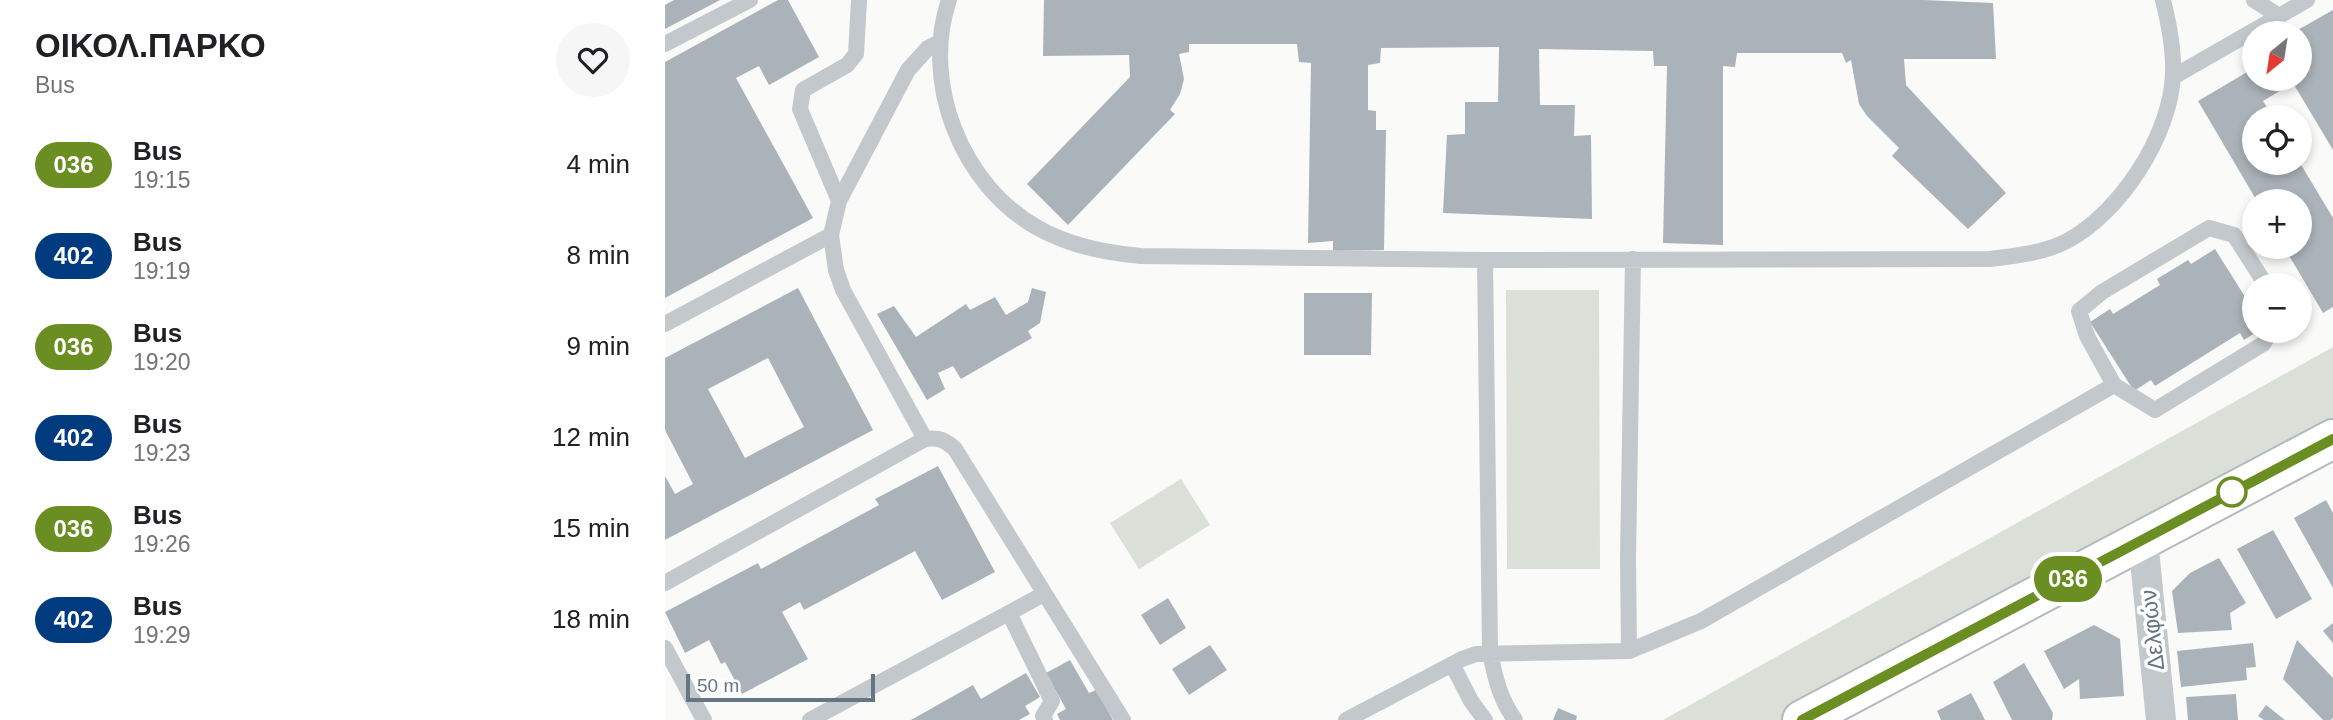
<!DOCTYPE html>
<meta charset="utf-8">
<style>
:root{--surface:#fff;--page:#f6f6f6;--text:#202124;--muted:#757577}
body{margin:0;font-family:Helvetica,sans-serif;background:var(--page);color:var(--text);height:100vh;display:flex;flex-direction:column;font-size:26px;white-space:nowrap}
*{box-sizing:border-box;margin:0}
p{font-size:23px;color:var(--muted)}
.icon{flex:none;width:38px;height:38px;fill:none;stroke:currentColor;stroke-width:2;stroke-linecap:round;stroke-linejoin:round}
.map{position:relative;flex:1;overflow:hidden}
.details{display:flex;flex-direction:column;background:var(--surface);width:665px}
.details>*{flex:none}
.badge{padding:0 14px;border-radius:23px;font-size:24px;line-height:46px}
.needle{width:46px;rotate:210deg}
.tools{position:absolute;left:1577px;top:21px;display:grid;gap:14px}
.tools a{display:grid;place-items:center;width:70px;height:70px;border-radius:50%;background:var(--surface);box-shadow:0 4px 10px #0003;font-size:35px}
.scale{position:absolute;left:21px;bottom:18px;width:189px;box-sizing:border-box;padding-left:7px;border:4px solid #657683;border-top:0;font-size:19px;line-height:24px;white-space:nowrap;color:#657683;-webkit-text-stroke:5px #fff;paint-order:stroke}
.map>.badge{position:absolute;translate:-50% -50%;box-shadow:0 0 0 4px #fff}
.round{display:grid;place-items:center;flex:none;width:74px;height:74px;border-radius:37px;background:var(--page)}
.headline{display:flex;align-items:center;justify-content:space-between;height:119px;padding:0 35px}
h1{font-size:33px;font-weight:700;line-height:52px}
ul{padding:0;list-style:none}
li{display:flex;align-items:center;gap:21px;height:91px;padding:0 35px}
li div{flex:1}
li b{display:block;font-size:26px}
li em{font-style:normal}
li .badge{min-width:77px;font-weight:700;text-align:center}
main{display:flex;flex:1;min-height:0}
.map>svg:first-child{display:block}
</style>
<main>
<section class="details">
<div class="headline"><div><h1>ΟΙΚΟΛ.ΠΑΡΚΟ</h1><p>Bus</p></div><a class="round"><svg class="icon" aria-label="heart" viewBox="0 0 24 24"><path d="M12 20l-8-8c-3-5 5-10 8-4 3-6 11-1 8 4z"/></svg></a></div>
<ul>
<li><span class="badge" style="background:#6b8e23;color:#fff">036</span><div><b>Bus</b><p>19:15</p></div><em>4 min</em></li>
<li><span class="badge" style="background:#003b80;color:#fff">402</span><div><b>Bus</b><p>19:19</p></div><em>8 min</em></li>
<li><span class="badge" style="background:#6b8e23;color:#fff">036</span><div><b>Bus</b><p>19:20</p></div><em>9 min</em></li>
<li><span class="badge" style="background:#003b80;color:#fff">402</span><div><b>Bus</b><p>19:23</p></div><em>12 min</em></li>
<li><span class="badge" style="background:#6b8e23;color:#fff">036</span><div><b>Bus</b><p>19:26</p></div><em>15 min</em></li>
<li><span class="badge" style="background:#003b80;color:#fff">402</span><div><b>Bus</b><p>19:29</p></div><em>18 min</em></li>
</ul>
</section>
<div class="map">
<svg width="1668" height="720" viewBox="0 0 1668 720">
<rect width="100%" height="100%" fill="#fafaf8"/>
<path fill="#dadfd7" d="M841 290H934L935 569H842Z
M1668 347V431L1120 720H998Z
M516 479 545 525 474 569 445 523Z"/>
<path fill="#aab3b9" fill-rule="evenodd" d="M9 0H55L0 29V5Z
M113 0H123L154 57 104 85 94 66 71 78 148 218 0 298V62Z
M379 0H1259L1328 3 1331 59H1239L1241 85 1341 193 1303 229 1227 156 1234 148 1202 116 1194 104 1186 60 1181 63 1177 53H1072L1070 67 1058 66V245L998 243 1002 66H989L988 51 874 49 875 105H910L909 136 926 135 927 219 778 213 782 135 800 134V102H833L834 47 716 48 715 63 703 65V110L711 111V130H721L719 250 668 251V241L643 243 646 63 634 62 632 44H524V52L514 54 519 79 515 94 505 110 510 114 403 225 362 184 465 77 464 55 378 56Z
M1668 10V150L1628 83 1598 101 1608 117H1589V163H1635L1668 218V307L1658 313 1619 247H1634V201H1592L1533 101 1589 68V79H1634V42L1637 41 1634 33 1631 31Z
M1550 249 1589 311V331H1593L1579 340 1575 333 1490 386 1486 380 1469 391 1425 322 1445 309 1448 314 1495 285 1492 279 1523 260 1526 264Z
M133 288 208 430 0 540V476L10 494 28 484 0 430V358ZM103 358 139 427 80 458 43 389Z
M367 288 381 292 375 323 363 331 367 338 296 379 288 366 273 373 280 389 262 400 212 314 229 306 251 337 301 304 305 310 330 297 341 315 363 302Z
M639 293H707L706 355H639Z
M273 466 330 572 277 600 250 551 139 610 135 602 117 612 143 659 77 694 60 662 56 664 44 640 20 653 0 612 93 563 96 569 214 505 210 499Z
M1661 500 1668 513V588L1629 518Z
M1608 530 1647 599 1611 619 1572 549Z
M1554 558 1581 603 1565 613 1567 630 1513 633 1507 591 1525 573Z
M503 598 521 628 495 645 476 615Z
M1668 623V643L1658 631Z
M1429 625 1455 639 1459 696 1415 699 1414 679 1399 689 1379 651Z
M1632 640 1668 678V718L1666 720H1658L1618 679Z
M1588 643 1591 667 1581 668 1582 680 1516 687 1512 651Z
M545 645 562 670 524 695 507 669Z
M405 660 424 693 431 690 448 720H395L392 714 401 709 381 673Z
M1359 663 1388 713 1387 720H1347L1328 682Z
M361 673 375 697 360 706 365 714 354 720H246L308 685 316 699Z
M1306 693 1320 720H1276L1272 711Z
M1571 694 1573 720H1523L1521 697Z
M1601 705 1620 720H1599L1593 716Z
M893 708 912 716 911 720H888Z"/>
<g fill="none" stroke-linecap="round" stroke-linejoin="round">
<defs>
<path id="secondary" d="M1137 720 1668 439"/>
</defs>
<use href="#secondary" stroke="#b3babf" stroke-width="42"/>
<path stroke="#c3c8cc" stroke-width="16" d="M284 0C256 82 296 185 373 228 405 246 440 253 476 256L820 260 1324 259C1350 256 1379 253 1402 241 1455 213 1506 135 1508 74 1509 49 1504 24 1498 0
M1589 0 1614 16
M0 44 85 0
M1508 77 1642 0
M174 201 135 109 138 90 182 65 191 54 194 0
M820 260 825 652C830 678 835 699 850 720
M0 324 166 235
M1449 385 1422 336 1414 311 1437 292 1544 228 1569 235 1601 285
M260 439 178 290 171 270 166 235 174 201 243 70 263 48 275 42
M0 583 260 439C274 437 280 440 290 449L458 720
M344 613 387 701 378 716 380 720
M0 648 39 720
M964 651 963 558 968 259
M787 664 806 701 820 720
M145 720 379 594
M681 720 797 659 811 654 964 651 1036 621 1449 385 1490 410 1598 344 1606 331"/>
<path stroke="#c3c8cc" stroke-width="30" d="M1478 540 1496 720"/>
<use href="#secondary" stroke="#fff" stroke-width="38"/>
</g>
<g fill="none" stroke-linecap="round" stroke-linejoin="round">
<defs>
<path id="line" d="M1137 720 1668 439"/>
</defs>
<use href="#line" stroke="#fff" stroke-width="16"/>
<use href="#line" stroke="#6b8e23" stroke-width="10"/>
</g>
<circle fill="#fff" stroke="#6b8e23" stroke-width="3.5" cx="1567" cy="492" r="14"/>
<g text-anchor="middle" stroke-width="7" stroke-linejoin="round" paint-order="stroke">
<g font-size="23" fill="#657683" stroke="#fff">
<text transform="translate(1487 630) rotate(-96)" y="8">Δελφών</text>
</g>
</g>
</svg>
<div class="tools">
<a><svg class="needle" viewBox="-14 -14 28 28"><path d="M0-13l5 13h-10z" fill="#e53935"/><path d="M0 13l5-13h-10z" fill="#757577"/></svg></a>
<a><svg class="icon" aria-label="locate" viewBox="0 0 24 24"><circle cx="12" cy="12" r="6"/><path d="M12 2v4M12 18v4M2 12h4M18 12h4"/></svg></a>
<a>+</a>
<a>−</a>
</div>
<div class="scale">50 m</div>
<b class="badge" style="left:1403px;top:579px;background:#6b8e23;color:#fff">036</b>
</div>
</main>
